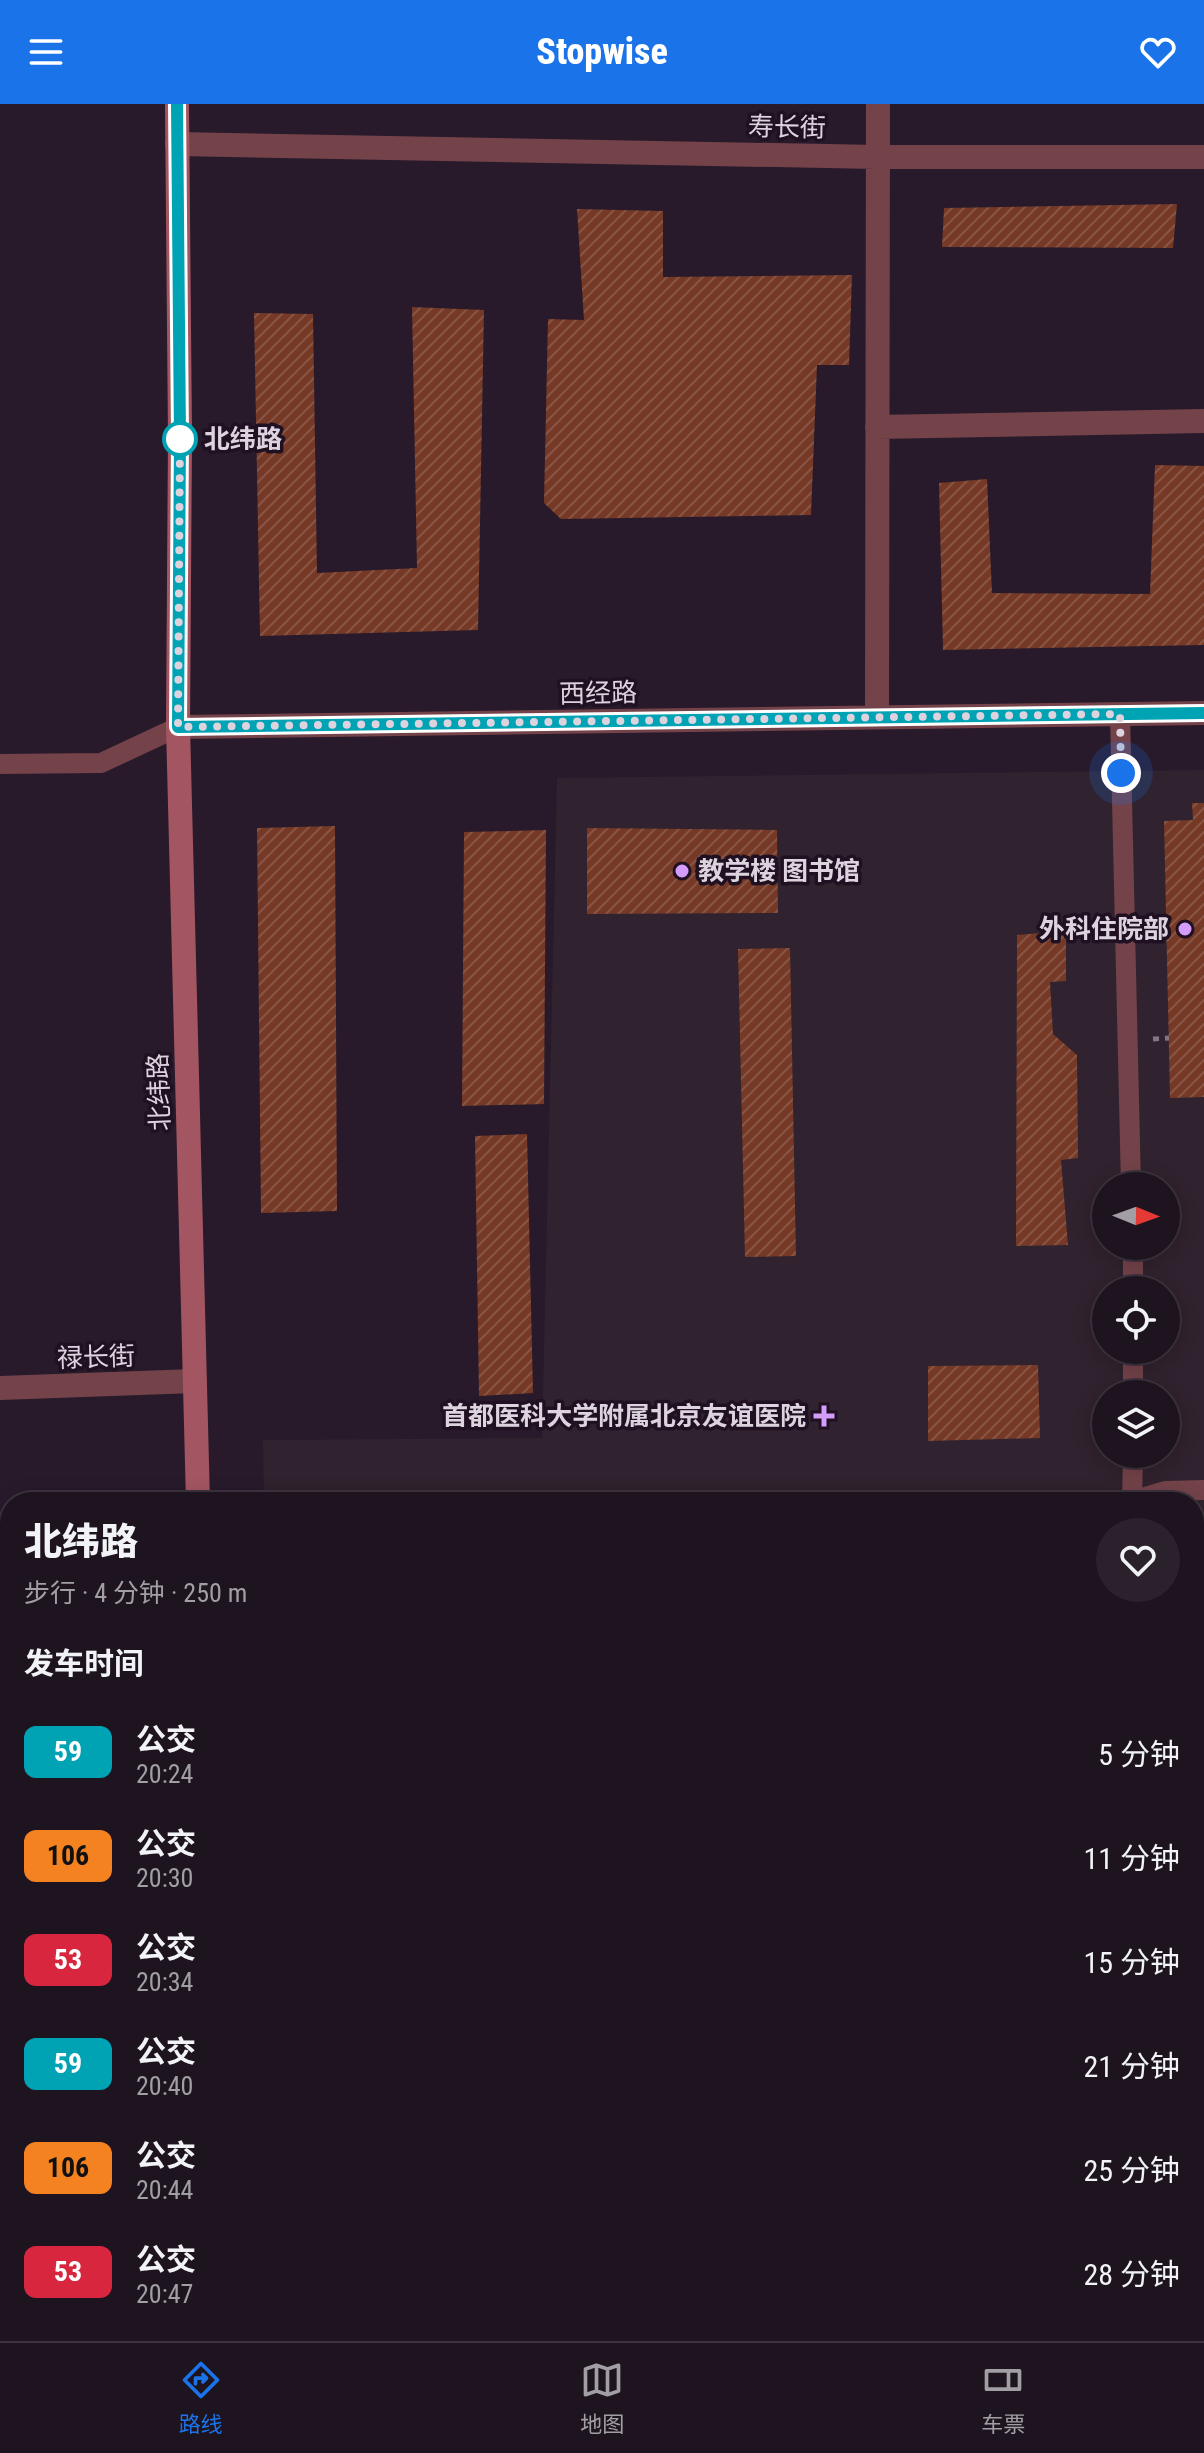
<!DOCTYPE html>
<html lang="zh">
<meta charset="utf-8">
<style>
:root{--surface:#1e1420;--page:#2b212d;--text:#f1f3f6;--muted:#a19ea5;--line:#3c333e;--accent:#1a73e8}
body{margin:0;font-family:"Roboto Condensed","Noto Sans SC",sans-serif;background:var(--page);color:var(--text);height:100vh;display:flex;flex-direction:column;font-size:30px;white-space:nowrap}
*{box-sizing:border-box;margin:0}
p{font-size:26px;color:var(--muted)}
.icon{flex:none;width:44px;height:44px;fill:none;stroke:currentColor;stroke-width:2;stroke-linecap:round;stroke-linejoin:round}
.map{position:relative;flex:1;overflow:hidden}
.drawer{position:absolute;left:0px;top:1388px;width:1204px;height:850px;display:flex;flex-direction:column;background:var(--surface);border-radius:32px 32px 0 0;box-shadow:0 4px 20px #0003,0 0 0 2px var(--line)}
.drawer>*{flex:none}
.badge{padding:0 16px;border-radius:12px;font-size:28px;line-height:52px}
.needle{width:52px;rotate:91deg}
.tools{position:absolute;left:1092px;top:1068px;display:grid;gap:16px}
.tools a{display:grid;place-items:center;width:88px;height:88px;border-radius:50%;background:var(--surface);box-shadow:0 4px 20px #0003,0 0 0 2px var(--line);font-size:40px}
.you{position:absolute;width:40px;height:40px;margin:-20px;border:6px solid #fff;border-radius:50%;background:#1a73e8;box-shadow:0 0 0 12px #1a73e833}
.map>.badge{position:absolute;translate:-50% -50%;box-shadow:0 0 0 4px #fff}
h2{padding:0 24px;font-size:30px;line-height:72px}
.round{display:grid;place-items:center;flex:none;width:84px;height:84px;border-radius:42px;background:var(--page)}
.head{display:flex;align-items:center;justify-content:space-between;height:136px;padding:0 24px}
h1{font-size:38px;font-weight:800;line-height:60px}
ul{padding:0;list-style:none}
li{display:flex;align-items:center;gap:24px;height:104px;padding:0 24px}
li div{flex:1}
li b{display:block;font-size:30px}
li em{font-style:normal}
li .badge{min-width:88px;font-weight:700;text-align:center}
header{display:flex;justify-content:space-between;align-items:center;height:104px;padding:0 24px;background:var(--accent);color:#fff;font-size:36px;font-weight:800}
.dock{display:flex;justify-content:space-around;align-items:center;height:112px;border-top:2px solid var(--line);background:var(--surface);font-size:22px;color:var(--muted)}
.dock a{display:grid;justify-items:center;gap:4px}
.dock .selected{color:var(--accent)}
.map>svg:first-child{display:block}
</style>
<header><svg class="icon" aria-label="menu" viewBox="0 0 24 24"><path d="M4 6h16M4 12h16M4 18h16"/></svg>Stopwise<svg class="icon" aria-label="heart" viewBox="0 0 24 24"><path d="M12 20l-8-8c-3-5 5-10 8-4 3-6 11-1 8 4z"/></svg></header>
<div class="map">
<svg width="1204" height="2237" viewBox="0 0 1204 2237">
<defs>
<pattern id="building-hatch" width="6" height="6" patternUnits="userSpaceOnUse" patternTransform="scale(2)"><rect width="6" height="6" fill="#753926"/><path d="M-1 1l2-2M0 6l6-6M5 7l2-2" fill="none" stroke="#885545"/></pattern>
</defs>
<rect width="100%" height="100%" fill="#281a2b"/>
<path fill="#30222e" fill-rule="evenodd" d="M1204 666V1972H1194V1398H264L263 1336 542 1334 557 674ZM1106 1082H1166V1142H1106ZM1106 1186H1166V1246H1106ZM1106 1290H1166V1350H1106Z
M1194 2075H1204V2237H952V2228H1194Z"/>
<path fill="url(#building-hatch)" d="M1177 100 1173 144 942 143 944 104Z
M577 105 663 107V173L852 171 849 261H817L811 411 561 415 544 399 548 215 584 216Z
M412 203 484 206 478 526 260 532 254 209 313 210 317 469 417 464Z
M1155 361 1204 362V541L943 546 939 379 987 375 992 489 1150 490Z
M1192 699H1204V993L1170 994 1164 717 1193 716Z
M335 722 337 1107 261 1109 257 724Z
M587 724 777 726 778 809 587 810Z
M546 726 544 1000 462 1002 464 728Z
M1066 827V877L1050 878 1053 930 1077 951 1078 1054 1061 1056 1068 1141 1016 1142 1017 831Z
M790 844 796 1152 745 1153 738 845Z
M527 1030 533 1289 479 1292 475 1032Z
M1038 1261 1040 1334 928 1337V1262Z
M1194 2114H1204V2205H1194Z
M1151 2230 1204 2232V2237H1151Z
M822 2231 889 2232V2237H822Z"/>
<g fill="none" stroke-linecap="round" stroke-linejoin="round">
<path stroke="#827684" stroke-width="5" stroke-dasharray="6 6" stroke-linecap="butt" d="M1153 935 1169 934"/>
<path stroke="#74434a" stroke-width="20" d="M1120 610 1131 1082
M0 660 101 659 178 623
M1133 1142V1186
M1133 1290V1246
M1067 1398 1132 1397 1165 1387 1204 1386
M1132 1398 1133 1350
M1194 1925H1204"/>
<path stroke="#74434a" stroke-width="24" d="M177 40 878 53H1204
M877 323 1204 317
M877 613 878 0
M178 623 1204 609
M0 1284 195 1277
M0 2001 10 2002
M1194 2025H1204"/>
<path stroke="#a35661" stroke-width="24" d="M177 0 180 333 178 623 198 1398
M219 2228V2237"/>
</g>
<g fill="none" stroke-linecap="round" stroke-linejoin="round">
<defs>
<path id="line" d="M177 0 180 333 178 623 1204 609"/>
</defs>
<use href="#line" stroke="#fff" stroke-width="18"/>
<use href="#line" stroke="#00a3b4" stroke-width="12"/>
<path stroke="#ddd3de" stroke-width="8" stroke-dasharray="0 14.4" d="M180 335V333L178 623 1120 610 1121 669"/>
</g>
<circle fill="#fff" stroke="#00a3b4" stroke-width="4" cx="180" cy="335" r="16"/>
<g fill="#d49cfb" stroke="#1f1121" stroke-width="3">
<circle cx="682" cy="767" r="8"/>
<circle cx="1185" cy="825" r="8"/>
<path d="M820 1300h8v8h8v8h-8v8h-8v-8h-8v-8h8z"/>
</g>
<g text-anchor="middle" stroke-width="7" stroke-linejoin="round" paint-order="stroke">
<g font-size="26" fill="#ddd3de" stroke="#1f1121">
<text transform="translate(787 23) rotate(1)" y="9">寿长街</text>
<text transform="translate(598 589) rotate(-1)" y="9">西经路</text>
<text transform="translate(159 988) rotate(-92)" y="9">北纬路</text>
<text transform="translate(96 1253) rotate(-2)" y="9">禄长街</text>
</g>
<g font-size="26" font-weight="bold" fill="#ddd3de" stroke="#1f1121" text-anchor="start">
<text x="204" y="344">北纬路</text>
</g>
<g font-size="26" font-weight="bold" fill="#ddd3de" stroke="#1f1121" text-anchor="end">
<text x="698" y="776" text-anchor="start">教学楼 图书馆</text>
<text x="1169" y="834">外科住院部</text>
<text x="806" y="1321">首都医科大学附属北京友谊医院</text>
</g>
</g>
</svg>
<div class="tools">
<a><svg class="needle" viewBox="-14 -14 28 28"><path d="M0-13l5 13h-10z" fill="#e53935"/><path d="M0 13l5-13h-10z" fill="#a19ea5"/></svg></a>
<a><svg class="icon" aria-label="locate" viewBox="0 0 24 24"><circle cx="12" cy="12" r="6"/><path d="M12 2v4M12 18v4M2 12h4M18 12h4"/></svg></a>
<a><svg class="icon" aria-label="layers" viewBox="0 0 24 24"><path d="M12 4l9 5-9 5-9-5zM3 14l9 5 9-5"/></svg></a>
</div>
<div class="you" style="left:1121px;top:669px"></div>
<section class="drawer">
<div class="head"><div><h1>北纬路</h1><p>步行 · 4 分钟 · 250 m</p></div><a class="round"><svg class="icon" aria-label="heart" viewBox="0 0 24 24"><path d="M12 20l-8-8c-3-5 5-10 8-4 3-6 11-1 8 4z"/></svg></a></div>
<h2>发车时间</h2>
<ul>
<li><span class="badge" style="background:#00a3b4;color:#fff">59</span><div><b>公交</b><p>20:24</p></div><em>5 分钟</em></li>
<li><span class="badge" style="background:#f58220;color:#111">106</span><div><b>公交</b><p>20:30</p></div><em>11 分钟</em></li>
<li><span class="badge" style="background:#d7263d;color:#fff">53</span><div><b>公交</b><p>20:34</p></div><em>15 分钟</em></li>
<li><span class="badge" style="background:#00a3b4;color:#fff">59</span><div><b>公交</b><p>20:40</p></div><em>21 分钟</em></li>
<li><span class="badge" style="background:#f58220;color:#111">106</span><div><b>公交</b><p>20:44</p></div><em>25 分钟</em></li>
<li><span class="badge" style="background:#d7263d;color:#fff">53</span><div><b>公交</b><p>20:47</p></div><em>28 分钟</em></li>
</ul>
</section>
</div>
<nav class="dock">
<a class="selected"><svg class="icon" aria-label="directions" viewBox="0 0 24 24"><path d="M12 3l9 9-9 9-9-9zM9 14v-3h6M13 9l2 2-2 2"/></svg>路线</a>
<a><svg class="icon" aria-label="map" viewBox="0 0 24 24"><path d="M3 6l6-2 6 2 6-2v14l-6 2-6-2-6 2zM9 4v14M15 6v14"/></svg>地图</a>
<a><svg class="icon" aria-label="tickets" viewBox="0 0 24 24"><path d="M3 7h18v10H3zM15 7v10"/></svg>车票</a>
</nav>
